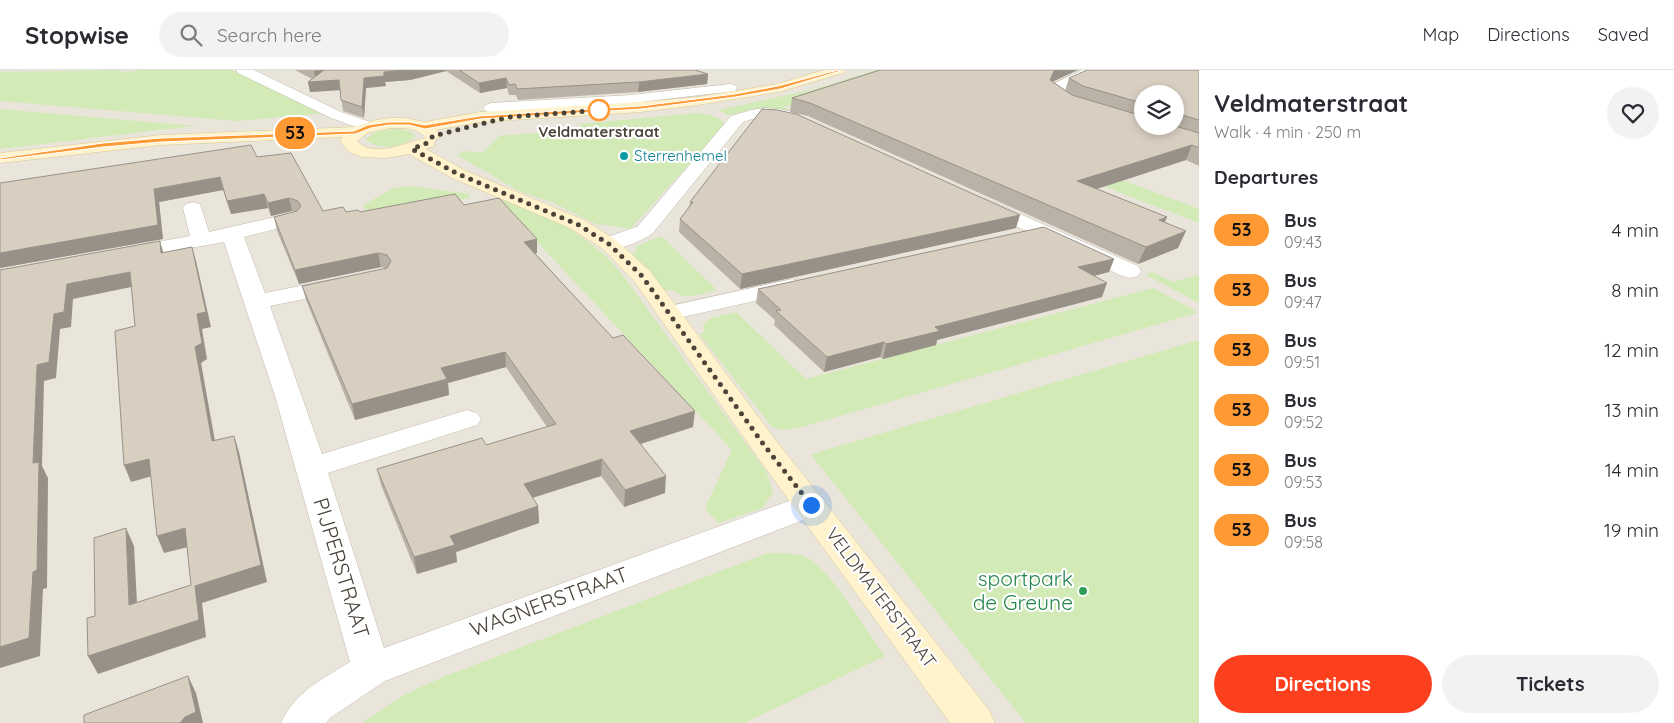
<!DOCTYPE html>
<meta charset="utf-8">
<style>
:root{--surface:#fff;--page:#f2f2f3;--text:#2b2b33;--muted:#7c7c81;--line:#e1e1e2;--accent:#fc3f1d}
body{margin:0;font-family:Quicksand,sans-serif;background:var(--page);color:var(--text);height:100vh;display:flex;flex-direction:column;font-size:19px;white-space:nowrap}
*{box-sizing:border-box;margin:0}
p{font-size:16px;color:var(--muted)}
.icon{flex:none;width:28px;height:28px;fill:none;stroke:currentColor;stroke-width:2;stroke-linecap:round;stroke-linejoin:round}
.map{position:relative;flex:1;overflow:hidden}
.details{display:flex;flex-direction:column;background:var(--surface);width:475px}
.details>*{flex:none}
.badge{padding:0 10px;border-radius:16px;font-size:18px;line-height:32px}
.buttons{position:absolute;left:1134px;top:15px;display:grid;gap:10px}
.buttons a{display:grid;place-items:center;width:50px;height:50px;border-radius:50%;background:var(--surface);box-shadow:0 2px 8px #0003;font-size:25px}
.you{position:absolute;width:25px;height:25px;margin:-12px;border:4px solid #fff;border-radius:50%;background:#1a73e8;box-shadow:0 0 0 8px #1a73e833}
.map>.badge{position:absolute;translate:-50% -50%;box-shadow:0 0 0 2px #fff}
h2{padding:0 15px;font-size:19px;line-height:45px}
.round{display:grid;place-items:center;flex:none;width:52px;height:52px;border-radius:26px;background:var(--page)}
.headline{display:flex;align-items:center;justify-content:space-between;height:85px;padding:0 15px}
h1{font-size:24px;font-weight:700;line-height:38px}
.action{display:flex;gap:10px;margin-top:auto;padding:10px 15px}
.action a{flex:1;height:58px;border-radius:30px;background:var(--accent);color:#fff;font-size:20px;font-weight:700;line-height:58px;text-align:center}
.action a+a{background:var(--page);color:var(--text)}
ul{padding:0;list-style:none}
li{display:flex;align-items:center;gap:15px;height:60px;padding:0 15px}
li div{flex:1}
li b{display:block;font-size:19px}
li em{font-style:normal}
li .badge{min-width:55px;font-weight:700;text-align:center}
header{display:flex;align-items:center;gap:30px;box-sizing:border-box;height:70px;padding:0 25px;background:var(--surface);border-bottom:1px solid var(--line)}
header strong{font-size:24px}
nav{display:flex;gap:28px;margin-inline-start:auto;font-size:18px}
.search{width:350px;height:45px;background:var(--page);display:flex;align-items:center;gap:12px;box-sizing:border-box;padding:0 18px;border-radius:28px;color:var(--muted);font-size:19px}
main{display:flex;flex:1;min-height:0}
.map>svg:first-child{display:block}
</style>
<header>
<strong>Stopwise</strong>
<div class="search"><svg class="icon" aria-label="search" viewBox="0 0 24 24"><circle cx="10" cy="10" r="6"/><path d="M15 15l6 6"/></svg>Search here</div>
<nav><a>Map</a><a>Directions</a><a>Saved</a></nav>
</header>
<main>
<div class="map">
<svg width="1199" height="653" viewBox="0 0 1199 653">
<rect width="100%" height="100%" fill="#f6f3ec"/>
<path fill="#eae5da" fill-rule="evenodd" d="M0 0H1199V653H0ZM1142 24H1175V56H1142Z"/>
<path fill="#d2eab5" d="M118 0 123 3 138 0H231L326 43 238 51 0 31V2Z
M876 0H899L865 13 1199 139V153L858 21 783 37 792 41 791 42 766 38 728 45 719 40 815 19Z
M0 39 194 56 0 79Z
M698 43 713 46 722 50 724 56 630 159C622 158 603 153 598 155L552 132 521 122 457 85 464 81 482 83 499 66 583 59 579 54Z
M389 59C398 59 410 58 415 66 407 78 375 81 366 69L373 63Z
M410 116 470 124 469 128 368 146 363 135 394 118Z
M499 128C545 143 586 163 618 199L766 401 773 422 763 438 718 453 705 438 732 380 498 130Z
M661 166 717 220C704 223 683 232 673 220L664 221 632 183 637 181 635 177Z
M1152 202 1173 212 1199 205V233L1146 205Z
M1153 218 1194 240 1197 243 802 357 784 360 772 357 699 264 704 262 703 254 711 248 736 242 806 309Z
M1199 270V653H1026L811 385 825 380Z
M768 483C782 483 797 482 810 489 833 504 867 562 885 586L744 653H362L406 624 443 607Z"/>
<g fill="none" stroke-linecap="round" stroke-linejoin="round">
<defs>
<path id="street" d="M236 0H254L341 42 376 54 378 57 376 60 370 62 331 48 238 3Z
M1082 0H1100L1063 22 1086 33 1089 36 1086 39H1076L1050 27 1048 24 1051 15Z
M730 14 735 15 737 18 735 21 631 33 491 43 486 41 483 38 486 35 491 33 631 25Z
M766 38C777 39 797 40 804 49L802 52C794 54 789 51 782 50 769 46 755 47 743 52L652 164C638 172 618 182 602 178L598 174C604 166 628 161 638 156L731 46 751 40Z
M986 129 1138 196 1141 201 1138 206 1130 208 1122 206 979 139 976 135 979 131Z
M193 132 200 134 209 162 292 143 299 145 302 149 299 153 244 167 265 223 340 208 348 210 351 215 348 220 270 236 322 384 467 340 477 343 481 349 477 355 328 403 384 578 800 427 811 424 822 427 827 435 822 443 385 611 330 648 326 653H281C296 621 321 610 350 592L275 326 224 172 124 190 116 189 113 184 116 179 124 178 190 166 183 138 186 134Z
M792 209 800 211 803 216 800 221 669 250 661 248 657 243 661 238Z"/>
<path id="secondary" d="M824 0H845L843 3 779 22 698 35 641 42 480 52 436 60 441 66 435 70 434 76 426 79 464 100 584 150 616 170 650 201 774 368 989 640 995 653H950L754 382 634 211 602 178 570 158 452 108 409 84 386 88 362 87 348 81 340 71 342 67 161 75 0 93V83L161 65 354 57 376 50 391 48H405L425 52 480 42 641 32 698 27 777 14ZM391 58C403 58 417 57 426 68 407 72 373 89 357 71L369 62Z"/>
</defs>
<use href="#street" stroke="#c2bbae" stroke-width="1"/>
<use href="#secondary" stroke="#d6c79b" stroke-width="1"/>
<use href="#street" fill="#fff" fill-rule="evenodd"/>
<use href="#secondary" fill="#fff3cd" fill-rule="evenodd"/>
</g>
<path fill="#bab2a6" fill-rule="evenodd" d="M295 0H695L708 4 707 14 638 22 518 30 516 25H509L507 18 480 23 446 1 410 10 385 12 386 16 366 18 364 48 343 41 340 20 310 22 308 12 312 9Z
M1199 0V96L1186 90 1096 119 1165 153 1178 178 1138 194 808 46 790 42 792 28 1053 12 1065 21 1069 8ZM1142 24H1175V56H1142Z
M257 87 323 141 360 142 464 135 537 183H535L693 357 641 374 665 423 624 437 601 406 533 428 538 436 539 453 456 482 457 492 417 504 381 415 377 399 486 375 547 357 506 297 448 313 449 325 355 350 306 230 302 216 387 199 381 197 299 214 277 161 274 147 293 142 292 141 271 146 268 138 231 144 223 120 159 132 163 169 0 198Z
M690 132 1016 158 740 219 679 162 680 149 689 137Z
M1114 189 1109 202 1094 206 1102 227 937 270 936 275 883 289 880 287 824 302 774 255 775 250 756 233 758 219Z"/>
<path fill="#979187" d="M321 0H325L339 10 341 20 310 22 308 12 316 11 314 1Z
M408 0H446V1L410 10 385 12 386 16 366 18 364 48 362 37 364 8 384 2Z
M1056 0H1078L1050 13V10L1054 1Z
M708 4 707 14 638 22 639 12Z
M506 8 507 18 480 23 479 13Z
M1192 75 1186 90 1072 127 1077 111Z
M220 107 223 120 159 132 163 169 0 198V183L154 119Z
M264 124 268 138 231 144 227 131Z
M289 128 292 141 271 146 268 133Z
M1020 145 1016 158 740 219 742 204Z
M1167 147 1160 164 1159 150Z
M1186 161 1178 178 1138 194 1146 177Z
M537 169V183L525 186 524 172Z
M160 171 164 185 161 183Z
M192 177 196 191 211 257 202 259 207 289 201 293 218 388 212 371 195 277 197 244Z
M378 183 381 197 299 214 295 200Z
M1114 189 1109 202 1073 211 1078 197Z
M130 202 136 216 73 229 71 257 60 259 56 308 44 311 42 396 48 408 47 518 43 519 40 586 0 598V577L33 393 37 295 54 244 67 214Z
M1107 213 1102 227 937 270 936 275 883 289 886 274 935 257Z
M884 272 880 287 824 302 827 287Z
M505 282 506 297 448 313 449 325 355 350 352 334 441 298Z
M695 341 693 357 630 377V361Z
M234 366 239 382 267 512 202 533 206 567 98 604 88 586 195 516Z
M149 389 156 405 131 412 124 395Z
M602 389 601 406 525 430 524 414Z
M666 406 665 423 624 437 625 420Z
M538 436 539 453 456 482 457 492 417 504 414 487 450 466Z
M126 458 134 476 138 552 129 535Z
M185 458 192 476 164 483 157 466Z
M188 606 196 623 203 653H180Z"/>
<path fill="#d8cfc1" stroke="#979187" d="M324 0H408L384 2V6L364 8 362 37 341 30 339 10 308 12Z
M459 0H695L708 4 639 12 517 19 515 14 509 15 506 8 479 13Z
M880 0H1056L1054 1 1050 10 1072 25 1142 46V56H1175L1199 63V78L1192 75 1077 111 1167 147 1159 150 1186 161 1146 177 810 33 792 28Z
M1087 0H1199V50L1175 43V24H1142V33L1083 16 1069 8Z
M762 39 777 40 796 44 1020 145 742 204 680 149 693 132H690Z
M251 75 257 87 291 83 323 141 343 137 346 142 358 140 360 142 455 124 464 135 499 128 537 169 524 172 613 268 623 265 695 341 630 361 666 406 625 420 602 389 524 414 538 436 450 466 455 475 414 487 377 399 482 368 486 375 556 354 505 282 441 298 447 309 352 334 302 216 387 198 391 191 387 185 378 183 295 200 274 147 297 141 301 136 298 131 289 128 268 133 264 124 227 131 220 107 154 119 158 155 0 183V113Z
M1044 157 1114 189 1078 197 1107 213 935 257 940 261 886 274 884 272 827 287 776 241 781 240 758 219Z
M160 171 161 183 192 177 206 242 197 244 202 273 195 277 212 371 234 366 261 495 195 516 199 550 88 586 87 548 95 546 94 468 126 458 129 535 191 515 185 458 157 466 149 389 124 395 115 261 135 256 130 202 67 214 64 242 54 244 49 292 37 295 33 393 39 392 37 500 33 502 29 568 0 577V200Z
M188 606 196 642 185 647 180 653H84V645Z"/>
<path fill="#f93" stroke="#fff" d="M838 0 840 1 780 19 735 27 641 39 480 49 425 59 409 55H389L371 58 355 64 161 72 103 77 0 90V88L103 73 161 68 354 61 368 55 389 52H409L425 55 480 46 641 36 735 24 778 16Z"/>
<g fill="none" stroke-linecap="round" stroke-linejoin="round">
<path stroke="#4b4439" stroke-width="5" stroke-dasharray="0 9" d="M599 40H604L509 47 433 66 427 73 412 79 458 104 577 154 609 174 642 206 764 375 811 435"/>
</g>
<circle fill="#fff" stroke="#f93" stroke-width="2.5" cx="599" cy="40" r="10"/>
<circle fill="#0f9aa8" stroke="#fff" stroke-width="2" cx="624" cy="86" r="5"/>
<circle fill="#2e9e5b" stroke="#fff" stroke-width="2" cx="1083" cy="521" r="5"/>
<g text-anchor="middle" stroke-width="4.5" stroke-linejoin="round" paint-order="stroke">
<g font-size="15" font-weight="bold" fill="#4b4439" stroke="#fff">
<text x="599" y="67">Veldmaterstraat</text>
</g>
<g font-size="15" fill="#0d838f" stroke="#fff" text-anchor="start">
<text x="634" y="91">Sterrenhemel</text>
</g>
<g font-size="18" fill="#4b4439" stroke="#fff">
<text transform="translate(881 528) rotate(53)" y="6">VELDMATERSTRAAT</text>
</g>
<g font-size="21" fill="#4b4439" stroke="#fff">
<text transform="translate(341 498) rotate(73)" y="7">PIJPERSTRAAT</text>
<text transform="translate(549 532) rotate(-20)" y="7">WAGNERSTRAAT</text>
</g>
<g font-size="21" fill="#27864d" stroke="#fff" text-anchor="end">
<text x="1073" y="516">sportpark<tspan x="1073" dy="24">de Greune</tspan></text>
</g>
</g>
</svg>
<div class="buttons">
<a><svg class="icon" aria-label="layers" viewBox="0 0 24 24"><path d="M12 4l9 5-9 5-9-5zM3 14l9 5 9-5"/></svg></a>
</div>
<div class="you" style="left:811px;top:435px"></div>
<b class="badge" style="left:295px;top:63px;background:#f93;color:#111">53</b>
</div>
<section class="details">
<div class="headline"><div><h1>Veldmaterstraat</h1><p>Walk · 4 min · 250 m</p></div><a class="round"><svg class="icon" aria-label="heart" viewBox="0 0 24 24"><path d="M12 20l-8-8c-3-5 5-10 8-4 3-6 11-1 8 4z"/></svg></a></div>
<h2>Departures</h2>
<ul>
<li><span class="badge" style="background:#f93;color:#111">53</span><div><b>Bus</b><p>09:43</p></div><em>4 min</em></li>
<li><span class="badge" style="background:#f93;color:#111">53</span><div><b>Bus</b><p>09:47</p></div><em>8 min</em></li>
<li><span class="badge" style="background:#f93;color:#111">53</span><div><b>Bus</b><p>09:51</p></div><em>12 min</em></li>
<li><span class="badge" style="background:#f93;color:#111">53</span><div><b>Bus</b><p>09:52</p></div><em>13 min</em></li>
<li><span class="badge" style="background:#f93;color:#111">53</span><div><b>Bus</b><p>09:53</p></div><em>14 min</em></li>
<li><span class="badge" style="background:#f93;color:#111">53</span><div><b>Bus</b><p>09:58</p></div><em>19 min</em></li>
</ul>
<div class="action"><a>Directions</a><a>Tickets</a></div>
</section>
</main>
